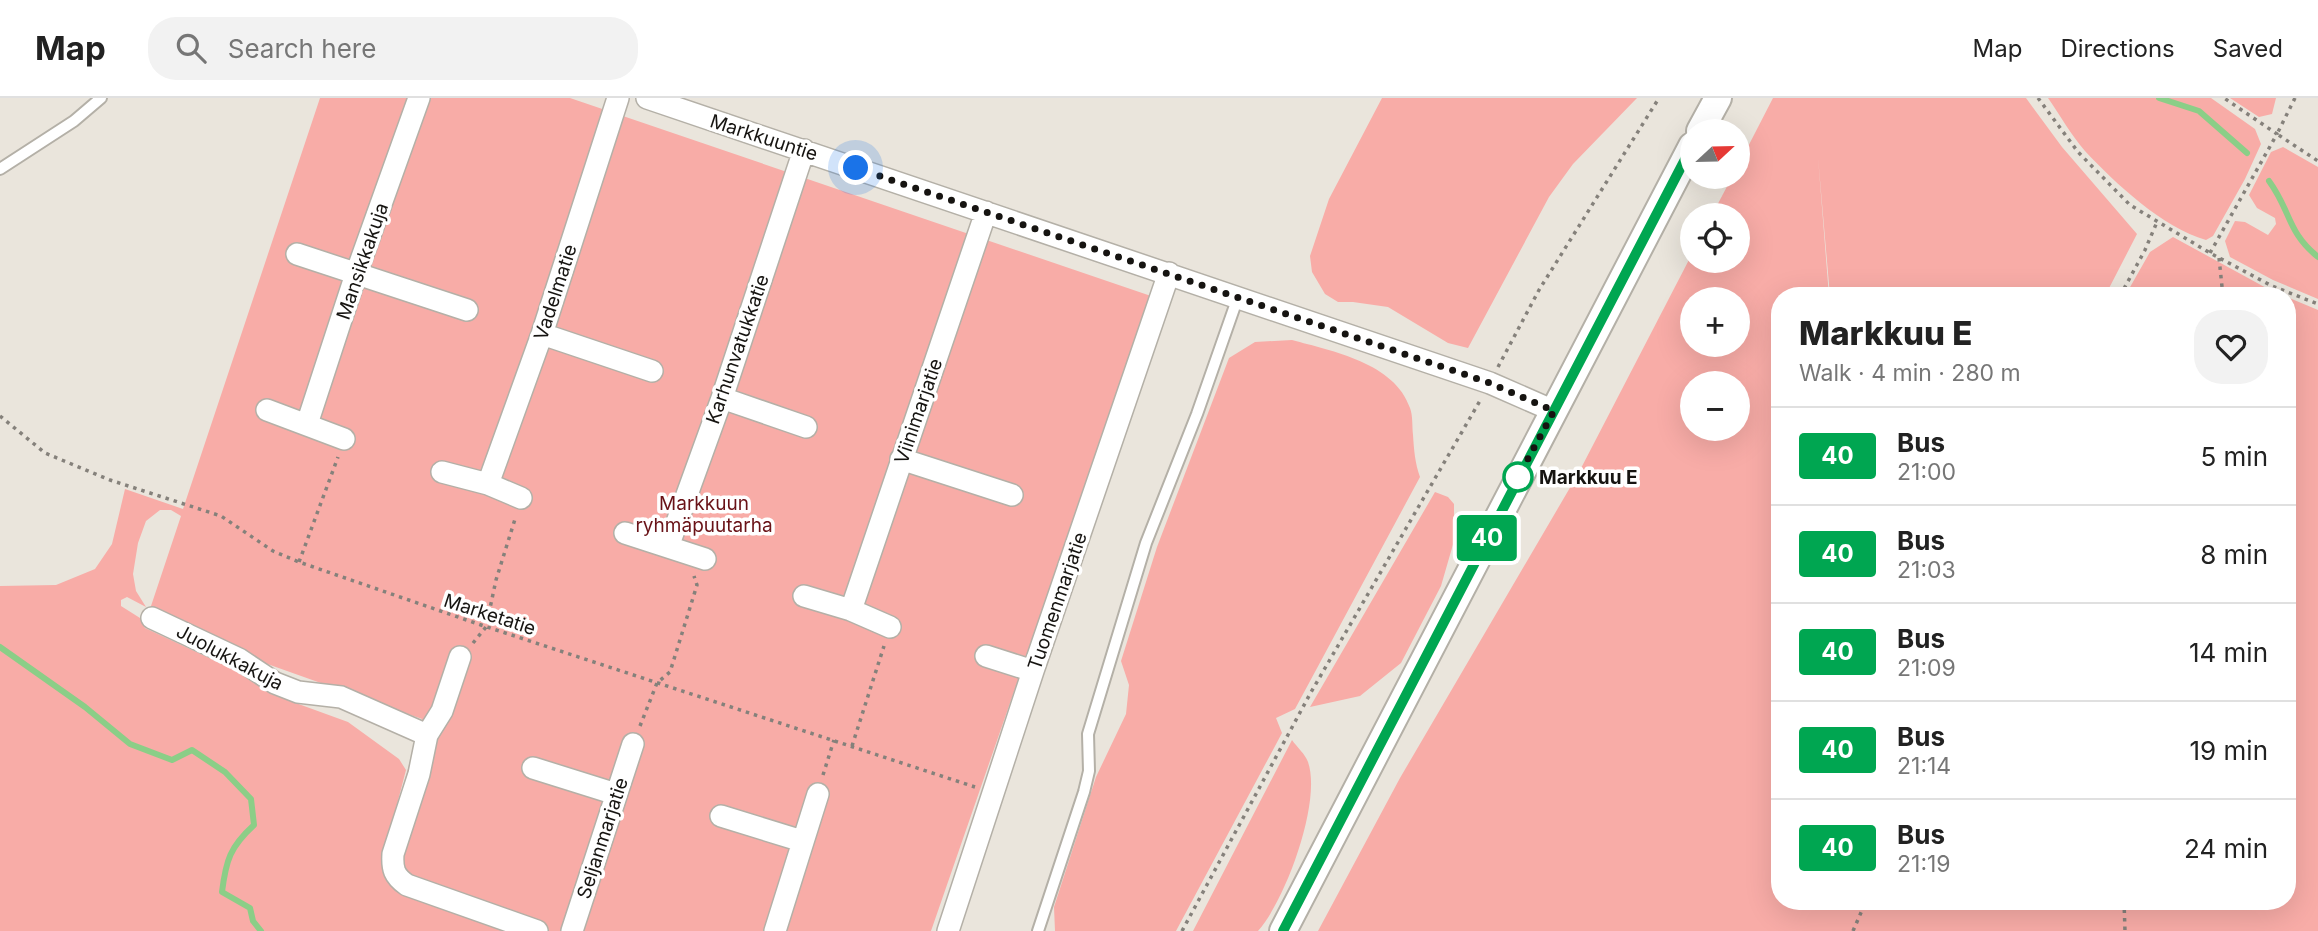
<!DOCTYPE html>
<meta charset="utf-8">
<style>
:root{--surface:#fff;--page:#f2f2f2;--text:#222;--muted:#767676;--line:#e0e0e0}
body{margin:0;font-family:Inter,sans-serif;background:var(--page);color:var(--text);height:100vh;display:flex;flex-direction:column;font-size:26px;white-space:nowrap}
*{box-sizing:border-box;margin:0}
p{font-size:23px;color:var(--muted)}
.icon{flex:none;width:38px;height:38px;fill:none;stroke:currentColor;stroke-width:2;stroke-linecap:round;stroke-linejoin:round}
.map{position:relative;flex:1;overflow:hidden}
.panel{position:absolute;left:1771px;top:189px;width:525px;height:623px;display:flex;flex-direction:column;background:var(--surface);border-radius:28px;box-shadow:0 7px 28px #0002}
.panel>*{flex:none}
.badge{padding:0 14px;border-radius:5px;font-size:24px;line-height:46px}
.needle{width:46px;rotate:68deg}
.controls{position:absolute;left:1680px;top:21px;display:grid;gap:14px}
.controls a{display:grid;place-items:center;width:70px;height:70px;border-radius:50%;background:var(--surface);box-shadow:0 7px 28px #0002;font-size:35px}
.you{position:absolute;width:35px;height:35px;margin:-18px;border:5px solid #fff;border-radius:50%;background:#1a73e8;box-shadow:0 0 0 10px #1a73e833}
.map>.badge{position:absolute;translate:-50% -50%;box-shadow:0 0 0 4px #fff}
.round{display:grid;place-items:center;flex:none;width:74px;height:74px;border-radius:28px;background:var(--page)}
.overview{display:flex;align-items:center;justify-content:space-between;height:119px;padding:0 28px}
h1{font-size:33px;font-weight:800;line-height:52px}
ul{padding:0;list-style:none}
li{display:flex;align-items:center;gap:21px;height:98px;padding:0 28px;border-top:2px solid var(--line)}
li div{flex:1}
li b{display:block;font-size:26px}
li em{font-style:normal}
li .badge{min-width:77px;font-weight:700;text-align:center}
header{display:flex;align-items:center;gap:42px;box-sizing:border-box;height:98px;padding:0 35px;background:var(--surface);border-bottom:2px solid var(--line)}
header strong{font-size:33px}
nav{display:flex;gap:38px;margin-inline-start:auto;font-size:24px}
.search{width:490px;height:63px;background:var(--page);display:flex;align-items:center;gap:18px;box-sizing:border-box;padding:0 24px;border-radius:28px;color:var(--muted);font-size:26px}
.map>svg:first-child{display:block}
</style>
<header>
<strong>Map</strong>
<div class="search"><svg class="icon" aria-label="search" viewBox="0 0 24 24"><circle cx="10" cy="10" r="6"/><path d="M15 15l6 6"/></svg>Search here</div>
<nav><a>Map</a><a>Directions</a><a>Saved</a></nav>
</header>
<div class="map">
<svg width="2318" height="833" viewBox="0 0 2318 833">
<rect width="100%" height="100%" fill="#eae5dc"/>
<path fill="#f8aca7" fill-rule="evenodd" d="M320 0H570L1151 198 931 833H0V488L56 487 95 471 112 446 125 391 183 411ZM160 412H171L181 418 146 523 422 621 384 756 406 672 399 661 348 624 271 596 233 571 145 530 140 520 121 508V502L127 499 146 509 136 493 133 476 138 445 146 423Z
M1382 0H1637L1573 66 1549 99 1468 250 1448 245 1388 209 1353 204H1338L1325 196 1312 174 1310 158 1329 101Z
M1773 0H2026L2062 49 2137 136 2105 198H1830L1818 59 1829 198H1780V803H2287V199L2318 212V833H1318L1400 680 1578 376 1692 156V163H1738V117H1712L1732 79H1738V68ZM1692 201H1738V247H1692ZM1692 285H1738V331H1692Z
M2048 0H2211L2255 31 2261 46 2245 81 2213 138 2206 142C2163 130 2115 85 2085 53 2071 37 2060 17 2048 0Z
M2230 0H2276L2272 16 2259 19Z
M2283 49 2318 69V201L2273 182 2230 159 2225 143 2235 123 2245 124 2268 137 2276 126 2275 120 2257 110 2249 97 2271 54Z
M2173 139 2270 192 2283 198H2125L2150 154Z
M1292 242C1332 253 1395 265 1410 310 1413 318 1412 328 1413 337 1414 352 1415 365 1420 379L1295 611 1276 620 1282 635 1176 833H1055L1054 809 1096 679 1126 616 1129 587 1121 563 1157 449 1229 260 1255 244Z
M1435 394 1448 399 1454 406V443L1441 488 1401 565 1360 598 1310 609Z
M1292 642C1297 649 1305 656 1308 664 1322 704 1285 803 1258 833H1193Z"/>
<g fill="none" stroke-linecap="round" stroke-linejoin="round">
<path stroke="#8bce87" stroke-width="6" d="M2159 0 2199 13 2247 55
M2269 83C2291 113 2287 134 2318 159
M0 549 85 609 130 646 172 662 192 652 225 674 251 701 254 727C230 749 226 762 222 794L250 810 253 823 261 833"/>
<defs>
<path id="service" d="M0 71 74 23 101 0
M1038 833 1084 694 1089 673 1088 636 1146 445 1197 316 1238 199"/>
<path id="minor" d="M647 0 1490 285 1554 313
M297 156 467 212
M542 236 652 273
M722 300 806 329
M267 312 344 341
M307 326 356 176 419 0
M901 361 1012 397
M442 374 488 386 521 400
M488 386 542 236 618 0
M625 435 705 461
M668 449 722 300 804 52
M804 498 851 512 890 529
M851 512 986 114
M152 520 239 561 275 585 298 594 341 599 427 637
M986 558 1033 573
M460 559 442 613 427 637 419 676 393 756C392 771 394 778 407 787L537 833
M533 670 616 696
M721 718 802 743
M572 833 633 646
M775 833 818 696
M948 833 1033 573 1169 175"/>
<path id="tertiary" d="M1700 33 1718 0
M1283 833 1692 48"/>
</defs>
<use href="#service" stroke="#b4b0a7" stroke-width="14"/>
<use href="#minor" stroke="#b4b0a7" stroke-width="24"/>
<use href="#tertiary" stroke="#b4b0a7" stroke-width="30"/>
<path stroke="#85817b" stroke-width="3.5" stroke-dasharray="3.5 5" stroke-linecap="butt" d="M2038 0 2078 54 2130 107 2210 155 2272 188 2318 206
M2295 0 2277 36 2318 63
M2210 155 2277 36 2224 0
M2219 160 2223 198
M2120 198 2145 152 2157 124
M1498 269 1539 192 1659 0
M0 318 45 355 110 382 221 418 273 453 299 464 481 527 975 689
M299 464 338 359
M473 545 486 529 496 482 516 418
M640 628 657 585 670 574 697 487 694 478
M852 648 884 548
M823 677 834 642
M2124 803 2125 833
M1182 833 1310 596 1481 301
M1853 833 1866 803"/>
<use href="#service" stroke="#fff" stroke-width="10"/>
<use href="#minor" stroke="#fff" stroke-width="21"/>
<use href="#tertiary" stroke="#fff" stroke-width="26"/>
</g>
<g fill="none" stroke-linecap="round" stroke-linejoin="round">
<defs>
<path id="line" d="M1283 833 1692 48"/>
</defs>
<use href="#line" stroke="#fff" stroke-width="16"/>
<use href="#line" stroke="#00a651" stroke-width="10"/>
<path stroke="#161411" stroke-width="7" stroke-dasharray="0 12.6" d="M856 70 1490 285 1554 313 1518 379"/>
</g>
<circle fill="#fff" stroke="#00a651" stroke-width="3.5" cx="1518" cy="379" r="14"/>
<g text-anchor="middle" stroke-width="7" stroke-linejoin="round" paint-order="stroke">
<g font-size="19" fill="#161411" stroke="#fff">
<text transform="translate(764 39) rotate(18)" y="7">Markkuuntie</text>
<text transform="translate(362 163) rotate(-71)" y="7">Mansikkakuja</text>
<text transform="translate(555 194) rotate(-72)" y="7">Vadelmatie</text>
<text transform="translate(737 251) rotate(-71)" y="7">Karhunvatukkatie</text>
<text transform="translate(918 313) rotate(-71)" y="7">Viinimarjatie</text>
<text transform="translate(1057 503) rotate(-71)" y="7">Tuomenmarjatie</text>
<text transform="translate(490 516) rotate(18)" y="7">Marketatie</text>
<text transform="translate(230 559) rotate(28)" y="7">Juolukkakuja</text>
<text transform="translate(602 740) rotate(-72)" y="7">Seljanmarjatie</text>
</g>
<g font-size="19" font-weight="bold" fill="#161411" stroke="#fff" text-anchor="start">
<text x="1539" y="386">Markkuu E</text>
</g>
<g font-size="19" fill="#691217" stroke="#fff">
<text x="704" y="412">Markkuun<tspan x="704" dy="22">ryhmäpuutarha</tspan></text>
</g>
</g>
</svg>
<div class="controls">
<a><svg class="needle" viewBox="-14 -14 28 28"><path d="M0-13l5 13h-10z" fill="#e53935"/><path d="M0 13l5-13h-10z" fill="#767676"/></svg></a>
<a><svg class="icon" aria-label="locate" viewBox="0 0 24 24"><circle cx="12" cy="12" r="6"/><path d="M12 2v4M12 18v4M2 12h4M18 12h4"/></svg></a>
<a>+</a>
<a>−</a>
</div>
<div class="you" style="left:856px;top:70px"></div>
<b class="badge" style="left:1487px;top:440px;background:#00a651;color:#fff">40</b>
<section class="panel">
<div class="overview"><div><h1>Markkuu E</h1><p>Walk · 4 min · 280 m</p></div><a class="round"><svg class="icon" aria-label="heart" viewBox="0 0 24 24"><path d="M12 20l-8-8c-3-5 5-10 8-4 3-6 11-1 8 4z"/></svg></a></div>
<ul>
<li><span class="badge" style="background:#00a651;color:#fff">40</span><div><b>Bus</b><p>21:00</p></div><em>5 min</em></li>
<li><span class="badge" style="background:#00a651;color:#fff">40</span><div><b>Bus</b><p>21:03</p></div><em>8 min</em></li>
<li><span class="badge" style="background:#00a651;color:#fff">40</span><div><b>Bus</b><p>21:09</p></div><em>14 min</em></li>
<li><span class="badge" style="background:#00a651;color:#fff">40</span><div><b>Bus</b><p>21:14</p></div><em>19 min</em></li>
<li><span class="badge" style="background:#00a651;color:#fff">40</span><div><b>Bus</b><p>21:19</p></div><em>24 min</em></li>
</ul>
</section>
</div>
